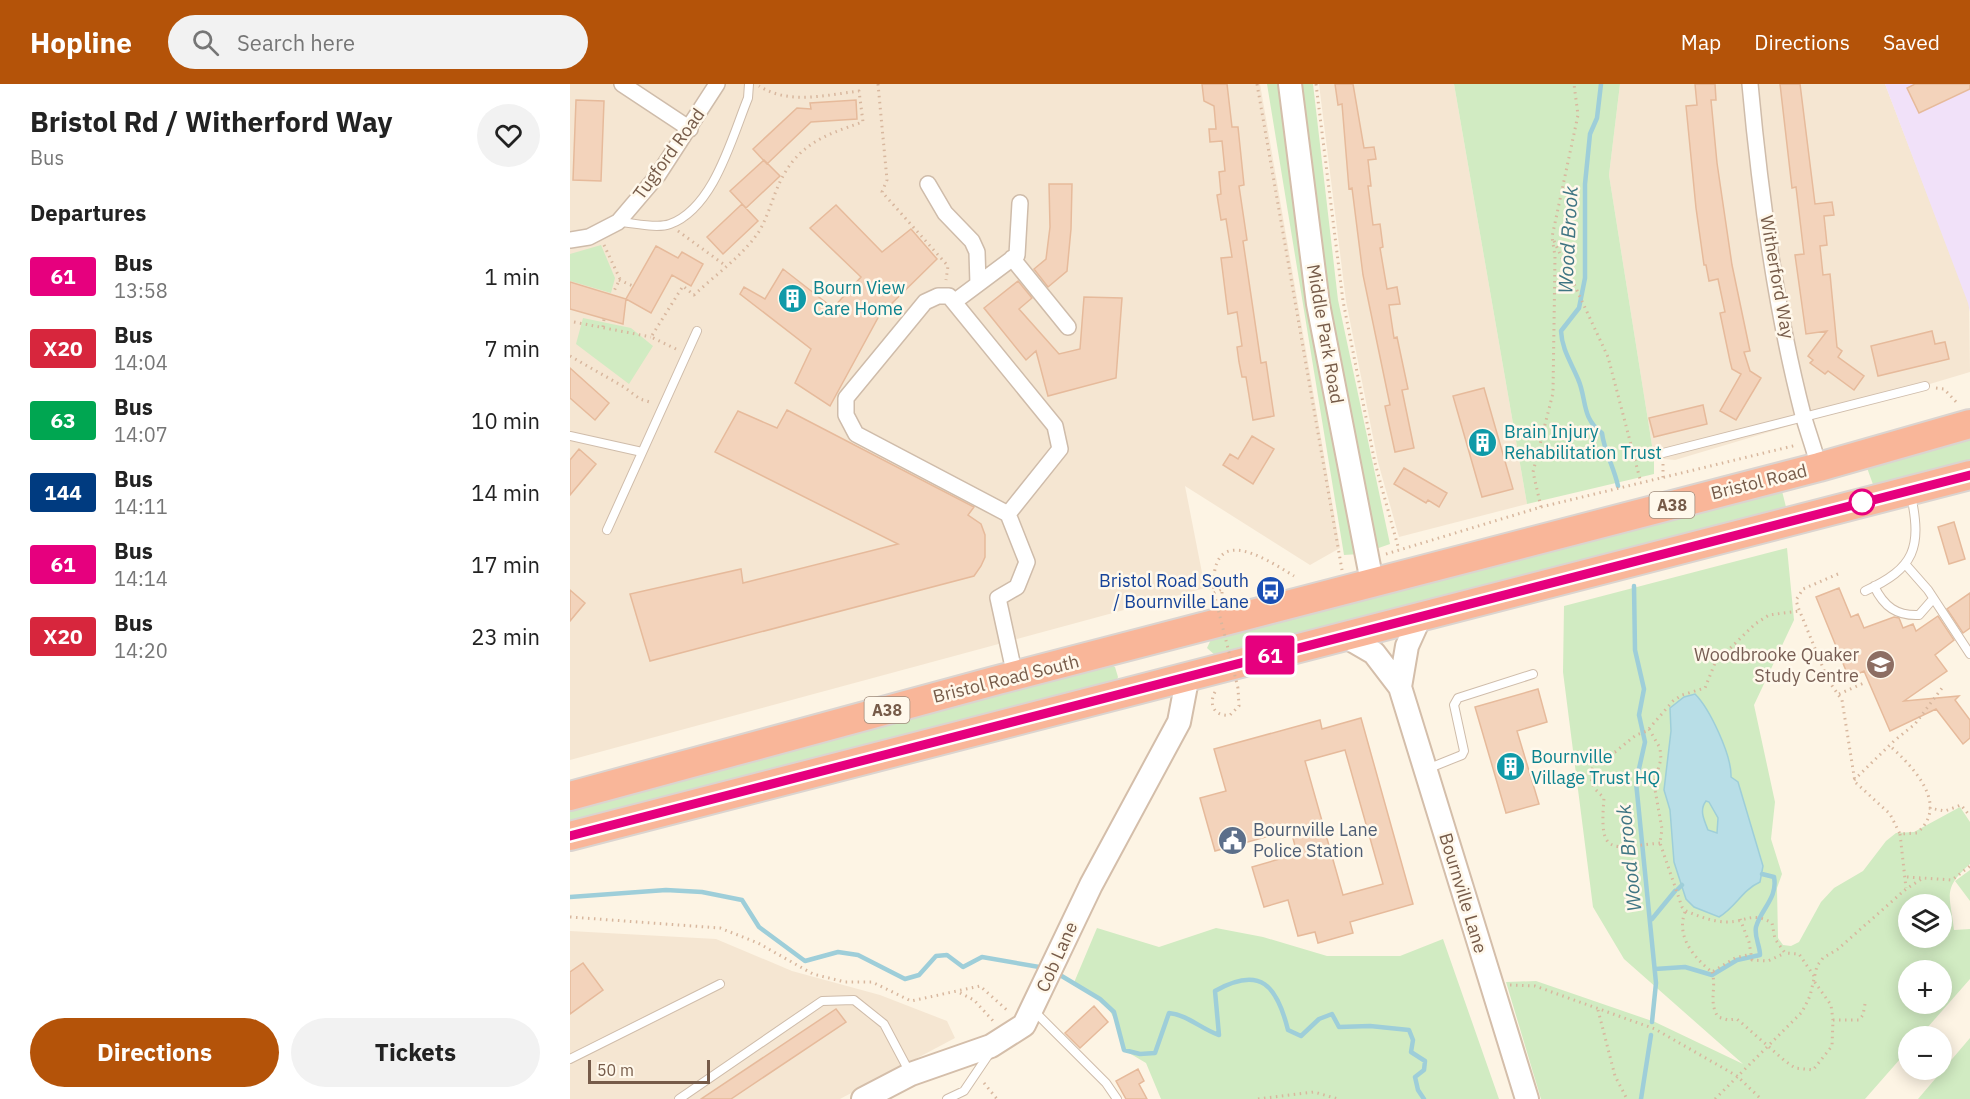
<!DOCTYPE html>
<meta charset="utf-8">
<style>
:root{--surface:#fff;--page:#f2f2f2;--text:#222;--muted:#767676;--accent:#b45309}
body{margin:0;font-family:"IBM Plex Sans",sans-serif;background:var(--page);color:var(--text);height:100vh;display:flex;flex-direction:column;font-size:22px;white-space:nowrap}
*{box-sizing:border-box;margin:0}
p{font-size:20px;color:var(--muted)}
.icon{flex:none;width:33px;height:33px;fill:none;stroke:currentColor;stroke-width:2;stroke-linecap:round;stroke-linejoin:round}
.map{position:relative;flex:1;overflow:hidden}
.panel{display:flex;flex-direction:column;background:var(--surface);width:570px}
.panel>*{flex:none}
.badge{padding:0 12px;border-radius:4px;font-size:21px;line-height:39px}
.controls{position:absolute;left:1328px;top:810px;display:grid;gap:12px}
.controls a{display:grid;place-items:center;width:54px;height:54px;border-radius:50%;background:var(--surface);box-shadow:0 3px 15px #0003;font-size:30px}
.scale{position:absolute;left:18px;bottom:15px;width:122px;box-sizing:border-box;padding-left:6px;border:3px solid #765b49;border-top:0;font-size:16px;line-height:21px;white-space:nowrap;color:#765b49;-webkit-text-stroke:4px #fff8eb;paint-order:stroke}
.map>.badge{position:absolute;translate:-50% -50%;box-shadow:0 0 0 3px #fff}
h2{padding:0 30px;font-size:22px;line-height:54px}
.round{display:grid;place-items:center;flex:none;width:63px;height:63px;border-radius:32px;background:var(--page)}
.overview{display:flex;align-items:center;justify-content:space-between;height:102px;padding:0 30px}
h1{font-size:28px;font-weight:700;line-height:45px}
.action{display:flex;gap:12px;margin-top:auto;padding:12px 30px}
.action a{flex:1;height:69px;border-radius:36px;background:var(--accent);color:#fff;font-size:24px;font-weight:700;line-height:69px;text-align:center}
.action a+a{background:var(--page);color:var(--text)}
ul{padding:0;list-style:none}
li{display:flex;align-items:center;gap:18px;height:72px;padding:0 30px}
li div{flex:1}
li b{display:block;font-size:22px}
li em{font-style:normal}
li .badge{min-width:66px;font-weight:700;text-align:center}
header{display:flex;align-items:center;gap:36px;box-sizing:border-box;height:84px;padding:0 30px;background:var(--accent);color:#fff}
header strong{font-size:28px}
nav{display:flex;gap:33px;margin-inline-start:auto;font-size:21px}
.search{width:420px;height:54px;background:var(--page);display:flex;align-items:center;gap:15px;box-sizing:border-box;padding:0 21px;border-radius:33px;color:var(--muted);font-size:22px}
main{display:flex;flex:1;min-height:0}
.map>svg:first-child{display:block}
</style>
<header>
<strong>Hopline</strong>
<div class="search"><svg class="icon" aria-label="search" viewBox="0 0 24 24"><circle cx="10" cy="10" r="6"/><path d="M15 15l6 6"/></svg>Search here</div>
<nav><a>Map</a><a>Directions</a><a>Saved</a></nav>
</header>
<main>
<section class="panel">
<div class="overview"><div><h1>Bristol Rd / Witherford Way</h1><p>Bus</p></div><a class="round"><svg class="icon" aria-label="heart" viewBox="0 0 24 24"><path d="M12 20l-8-8c-3-5 5-10 8-4 3-6 11-1 8 4z"/></svg></a></div>
<h2>Departures</h2>
<ul>
<li><span class="badge" style="background:#e6007e;color:#fff">61</span><div><b>Bus</b><p>13:58</p></div><em>1 min</em></li>
<li><span class="badge" style="background:#d7263d;color:#fff">X20</span><div><b>Bus</b><p>14:04</p></div><em>7 min</em></li>
<li><span class="badge" style="background:#00a651;color:#fff">63</span><div><b>Bus</b><p>14:07</p></div><em>10 min</em></li>
<li><span class="badge" style="background:#003b80;color:#fff">144</span><div><b>Bus</b><p>14:11</p></div><em>14 min</em></li>
<li><span class="badge" style="background:#e6007e;color:#fff">61</span><div><b>Bus</b><p>14:14</p></div><em>17 min</em></li>
<li><span class="badge" style="background:#d7263d;color:#fff">X20</span><div><b>Bus</b><p>14:20</p></div><em>23 min</em></li>
</ul>
<div class="action"><a>Directions</a><a>Tickets</a></div>
</section>
<div class="map">
<svg width="1400" height="1015" viewBox="0 0 1400 1015">
<rect width="100%" height="100%" fill="#fdf4e4"/>
<path fill="#f5e6d2" d="M0 0H690L770 464 740 481 615 402 635 504 0 676Z
M749 0H884L957 420 829 453 808 378 776 217Z
M1050 0H1315L1399 219 1400 288 1105 376 1084 374 1039 91Z
M0 847 146 855 222 887 310 911 377 937 385 954 270 1015H0Z"/>
<path fill="#f1e1f9" d="M1315 0H1400V228L1398 219Z"/>
<path fill="#d1ebc2" fill-rule="evenodd" d="M697 0H715L790 470 774 471Z
M727 0H743L768 216 820 460 800 467 753 208Z
M884 0H1050L1039 91 1084 374V390L957 420Z
M31 161 45 194 41 209 0 197V170Z
M13 234 61 244 83 262 59 300 6 260Z
M1400 351V380L1305 406 1296 381Z
M1210 399 1218 431 646 572 637 564 643 551Z
M1217 464 1224 536 1184 621 1205 718 1201 755 1212 790 1207 804 1208 854 1213 861 1221 862 1229 858 1251 818 1264 804 1293 787 1316 757 1326 749 1344 748 1390 723 1400 738V780C1372 805 1380 811 1384 846L1400 845V895L1350 952H1338V966L1295 1015H971L936 898 966 897 1085 938 1173 980 1054 875 1023 823 993 588 994 522ZM1338 820H1371V854H1338ZM1338 886H1371V920H1338Z
M536 578 545 583 548 593 544 604 0 746V719Z
M1400 786V817L1385 797Z
M527 844 589 863 646 844 693 853 757 872H830L873 855 929 1015H591L576 979 554 966C542 924 542 921 503 901Z
M1400 954V1015H1348Z"/>
<path fill="#b8dee7" stroke="#9eced9" stroke-width="1.5" fill-rule="evenodd" d="M1125 610C1140 625 1162 672 1161 693L1168 698 1193 782 1190 798C1172 806 1166 823 1149 833L1124 823 1116 815 1104 778 1100 726 1094 706 1101 647 1100 624 1114 613ZM1136 717 1139 718 1148 734 1147 749 1138 746C1134 736 1129 726 1136 717Z"/>
<g fill="none" stroke-linecap="round" stroke-linejoin="round">
<path stroke="#9eced9" stroke-width="4.5" d="M1031 0 1027 34 1020 50 1015 100V194L1009 224 991 247C992 266 1001 278 1008 295 1017 315 1011 334 1032 349 1034 367 1044 383 1048 402
M1064 502 1065 566 1074 605 1069 631 1075 658 1066 698 1086 899 1082 938
M1108 805 1112 801
M0 813 96 806 132 808 172 816 189 843 235 877 268 868 288 871 335 895 349 891 366 872 377 871 393 883 412 873 475 884
M1082 835 1105 807
M1085 885 1115 883 1142 891 1167 876 1190 871C1190 861 1184 853 1186 843 1191 825 1208 814 1204 793L1192 790
M485 888 530 915 544 928 554 966 570 970 585 969 599 929C618 931 631 945 649 951L645 907C691 881 707 902 718 946L731 952 749 935 762 930 769 943 800 942 839 946 843 956 841 968 855 977 854 986 845 993 848 1006 854 1015
M1071 1015 1081 951"/>
</g>
<path fill="#f3d3bb" stroke="#e6ba9b" stroke-width="1.5" fill-rule="evenodd" d="M632 0H657L662 43H668L674 101 669 102 677 156 673 157 691 279 696 278 704 332 683 336 676 293H672L669 278 667 263 672 262 667 228 658 230 651 174 662 173 656 135 651 136 647 111 651 110 649 88 655 87 652 57 640 58 639 45H646L644 22 634 17Z
M765 0H783L794 64 804 63 806 75 798 76 801 102H798L803 141 810 140 813 163 810 164 817 205 827 203 830 220 819 221 824 254 827 253 838 305 832 306 844 364 825 368 815 322 820 321 793 191 782 104 779 105 772 20 768 21Z
M1125 0H1145L1146 16H1141L1147 79 1162 181 1180 267 1174 268 1180 287 1191 294 1166 336 1150 327 1171 290 1162 285 1160 277 1150 229 1155 228 1148 195 1139 197 1136 181H1134L1126 124 1116 22 1127 21Z
M1210 0H1230L1245 120 1262 118 1264 131 1254 132 1257 161 1250 162 1253 191 1260 190 1267 263 1272 267 1268 273 1294 292 1284 306 1258 287 1255 290 1240 279 1243 276 1238 272 1257 247 1236 250 1225 171 1234 170 1226 103 1222 104Z
M1345 0H1400V5L1349 29 1337 4Z
M6 16 34 17 31 97 3 96Z
M286 16 287 35 241 38 197 80 183 65 227 24 241 25 240 19Z
M194 76 210 92 176 124 160 107Z
M479 100H502L501 145 497 187 478 203 464 185 476 175 480 143Z
M172 120 188 137 153 170 137 153Z
M266 121 312 168 341 145 367 175 309 232 260 322 225 299 241 265 170 210 174 203 195 215 213 185 263 224 291 193 240 144Z
M86 162 108 174 112 168 133 180 121 202 102 191 81 229 56 215Z
M448 197 462 214 449 225 489 270 510 265 514 213 552 214 546 294 478 312 466 267 456 276 414 224Z
M0 198 56 215 53 240 0 225Z
M1362 247 1365 260 1375 258 1379 275 1308 292 1301 262Z
M0 284 39 319 25 336 0 314Z
M914 304 943 405 912 413 883 312Z
M1133 321 1137 340 1084 353 1079 334Z
M217 326 404 423 398 431 411 440 415 451V473L411 482 404 492 80 577 60 510 171 485 173 499 328 460 145 368 168 327 207 344Z
M682 352 704 365 683 400 653 381 660 370 668 375Z
M9 365 26 380 0 411V376Z
M834 384 877 409 869 423 858 416 856 419 824 400Z
M1384 438 1395 475 1379 480 1368 443Z
M1269 504 1281 533 1288 530 1294 544 1324 533 1329 534 1333 544 1343 540 1346 547 1368 532 1384 556 1365 571 1377 587 1334 617 1389 612 1385 616 1400 636V654L1393 660 1366 625 1320 647 1294 587 1279 594 1246 513Z
M0 506 15 519 0 537Z
M1400 509V544L1393 549 1377 525Z
M968 605 977 638 947 647 969 720 936 729 905 623Z
M791 634 843 820 780 838 783 849 748 859 745 848 728 852 718 816 694 823 682 783 727 770 721 746 645 767 630 714 656 707 644 665 750 636 752 645ZM775 666 813 800 773 811 735 677Z
M13 879 33 906 0 930V888Z
M524 922 538 938 510 964 495 949Z
M266 925 276 938 161 1015H131Z
M568 985 574 997 569 1000 577 1015H556L546 997Z"/>
<g fill="none" stroke-linecap="round" stroke-linejoin="round">
<defs>
<path id="lane" d="M50 138C64 139 87 145 100 140 144 124 162 53 178 14L179 0
M0 352 72 368
M1093 369 1355 302
M37 446 127 247
M1336 481 1358 506 1400 570
M1304 502C1314 523 1327 532 1349 531L1363 515
M1295 507C1345 484 1352 464 1341 411
M857 685 892 671 894 667 884 621 888 614 963 590
M464 927 536 999 547 1015
M0 975 150 900
M109 1015 252 917 284 916 314 940 340 989
M377 1015 394 1007 419 970"/>
<path id="street" d="M52 0 120 45
M1180 0C1190 110 1205 223 1233 331 1238 348 1244 365 1249 383
M358 100 375 129 402 157 407 168 408 200
M0 156 19 153 48 138 88 91 147 0
M442 174 498 243
M384 218 447 171 450 119
M438 430 286 350 276 331V314L355 218 368 212H379L485 342 490 365 438 430 457 478 447 503 428 514 445 592"/>
<path id="secondary" d="M720 0 748 220 802 498
M773 551 804 569 830 603 957 1015
M830 603 837 562 851 531
M293 1015 341 990 421 962 454 941 521 801 609 638 618 591"/>
<path id="highway" d="M0 712 424 597 1249 383 1400 340
M0 752 1400 391"/>
</defs>
<use href="#lane" stroke="#cfbcaa" stroke-width="10"/>
<use href="#street" stroke="#cfbcaa" stroke-width="18"/>
<use href="#secondary" stroke="#d4beaa" stroke-width="26"/>
<use href="#highway" stroke="#dbd4d0" stroke-width="32"/>
<path stroke="#d8b79e" stroke-width="3" stroke-dasharray="1.5 4.5" stroke-linecap="butt" d="M308 0 317 96 312 108 378 182 376 196
M687 0 772 486
M746 0 773 217 805 379 829 466
M108 147 156 182
M984 157 1038 273 1071 399
M34 161 50 195 43 209
M49 196 63 202
M4 238 81 253
M33 243 34 235
M106 265 81 253 113 202 124 211C146 190 173 172 190 146 197 133 201 120 206 107 224 62 251 52 293 38L289 7C256 11 219 21 189 2
M0 272 54 303 70 315 83 319
M1366 304 1374 305 1389 321
M1093 380V394
M971 423 963 388 983 309 985 172 982 153 1008 31 1004 0
M816 470 971 423 1227 361
M1268 490 1233 505 1226 516 1228 523 1258 596 1272 616 1285 698 1320 730 1330 750 1347 749C1381 720 1341 681 1319 661
M644 509 652 505V514
M642 511 644 518
M645 608C638 621 645 633 660 631L669 622 668 604
M1269 610 1294 599
M1079 645 1090 664 1091 675 1084 700 1092 745 1090 759 1112 823 1116 827C1128 832 1143 838 1157 838 1177 838 1181 827 1202 839L1205 855 1215 869 1229 870 1244 892
M1284 696 1325 656 1345 640 1372 604
M1359 724 1375 727 1391 721 1400 732
M1330 750 1336 804
M1090 759C1040 764 1029 773 1034 714L1024 704 1021 694V687L1030 673 1045 668 1066 651 1077 647 1103 617 1112 611 1135 604 1145 579 1185 540 1199 531 1229 527
M1337 793 1351 794
M1115 828C1106 852 1123 873 1142 888L1165 874 1181 870
M0 833 150 844 188 859 243 890 275 898H302L341 917 410 902 439 928
M1170 835 1179 858 1182 876 1198 877 1215 869
M1142 888C1147 904 1138 917 1148 933L1158 936 1167 935 1215 977 1225 984 1243 986 1262 962 1263 936 1261 921 1244 897
M940 901 965 902 1085 945 1167 992 1191 1015
M390 909 404 916 425 939
M1028 926 1045 992 1057 1015
M1263 936H1289L1293 931 1295 920
M414 999 427 1015
M688 1015 744 1008 768 1015
M1145 1015 1232 928 1240 912 1247 882 1253 874 1268 865 1336 805 1353 794 1382 796 1400 782"/>
<use href="#lane" stroke="#fff" stroke-width="8"/>
<use href="#street" stroke="#fff" stroke-width="15"/>
<use href="#secondary" stroke="#fff" stroke-width="22"/>
<use href="#highway" stroke="#f9b699" stroke-width="28"/>
<path stroke="#d8b79e" stroke-width="3" stroke-dasharray="1.5 4.5" stroke-linecap="butt" d="M668 604 644 509C639 439 690 471 724 492"/>
</g>
<g fill="none" stroke-linecap="round" stroke-linejoin="round">
<defs>
<path id="line" d="M0 752 1400 391"/>
</defs>
<use href="#line" stroke="#fff" stroke-width="14"/>
<use href="#line" stroke="#e6007e" stroke-width="9"/>
</g>
<defs>
<symbol id="building-disc" viewBox="-11 -11 22 22"><circle r="9.5" fill="#0f9aa8" stroke="#fff8eb"/><path d="M-4-6H4V6H1V3H-1V6H-4ZM-2.5-4.3h1.7v1.8h-1.7ZM.8-4.3h1.7v1.8H.8ZM-2.5-1h1.7V.8h-1.7ZM.8-1h1.7V.8H.8Z" fill="#fff"/></symbol>
<symbol id="bus-disc" viewBox="-11 -11 22 22"><circle r="9.5" fill="#1a4fb4" stroke="#fff8eb"/><path d="M-5-6H5V4H4V6H2V4H-2V6H-4V4H-5ZM-3.5-4V0h7V-4ZM-3.5 1.2v1.5H-2V1.2ZM2 1.2v1.5H3.5V1.2Z" fill="#fff"/></symbol>
<symbol id="university-disc" viewBox="-11 -11 22 22"><circle r="9.5" fill="#8d6e63" stroke="#fff8eb"/><path d="M0-5L7-2L0 1L-7-2ZM-4 1L0 2.5L4 1V4Q0 6-4 4Z" fill="#fff"/></symbol>
<symbol id="civic-disc" viewBox="-11 -11 22 22"><circle r="9.5" fill="#5c6f8a" stroke="#fff8eb"/><path d="M-.6-6.5H3V-4.5H.6V-3L4-1V1h2V6H-6V1h2V-1L-.6-3ZM-1.2 2.5V6h2.4V2.5Z" fill="#fff"/></symbol>
</defs>
<g fill-rule="evenodd">
<use href="#building-disc" x="206" y="198" width="33" height="33"/>
<use href="#building-disc" x="896" y="342" width="33" height="33"/>
<use href="#bus-disc" x="684" y="490" width="33" height="33"/>
<use href="#university-disc" x="1294" y="564" width="33" height="33"/>
<use href="#building-disc" x="924" y="666" width="33" height="33"/>
<use href="#civic-disc" x="646" y="740" width="33" height="33"/>
</g>
<circle fill="#fff" stroke="#e6007e" stroke-width="3" cx="1292" cy="418" r="12"/>
<g text-anchor="middle" stroke-width="5" stroke-linejoin="round" paint-order="stroke">
<g fill="#fff8eb" stroke="#9f8a7a" stroke-width="1.5">
<rect x="1079.5" y="408" width="45" height="26" rx="4.5"/>
<rect x="294.5" y="613" width="45" height="26" rx="4.5"/>
</g>
<g font-size="16" font-weight="bold" fill="#765b49">
<text x="1102" y="427">A38</text>
<text x="317" y="632">A38</text>
</g>
<g font-size="18" fill="#765b49" stroke="#fff8eb">
<text transform="translate(99 70) rotate(-54)" y="6">Tugford Road</text>
<text transform="translate(1207 193) rotate(80)" y="6">Witherford Way</text>
<text transform="translate(755 250) rotate(80)" y="6">Middle Park Road</text>
<text transform="translate(1189 398) rotate(-14)" y="6">Bristol Road</text>
<text transform="translate(436 595) rotate(-14)" y="6">Bristol Road South</text>
<text transform="translate(893 809) rotate(73)" y="6">Bournville Lane</text>
<text transform="translate(487 873) rotate(-66)" y="6">Cob Lane</text>
</g>
<g font-size="18" fill="#0d838f" stroke="#fff8eb" text-anchor="start">
<text x="243" y="210">Bourn View<tspan x="243" dy="21">Care Home</tspan></text>
<text x="934" y="354">Brain Injury<tspan x="934" dy="21">Rehabilitation Trust</tspan></text>
<text x="961" y="679">Bournville<tspan x="961" dy="21">Village Trust HQ</tspan></text>
</g>
<g font-size="18" fill="#164399" stroke="#fff8eb" text-anchor="end">
<text x="679" y="503">Bristol Road South<tspan x="679" dy="21">/ Bournville Lane</tspan></text>
</g>
<g font-size="18" fill="#785e54" stroke="#fff8eb" text-anchor="end">
<text x="1289" y="577">Woodbrooke Quaker<tspan x="1289" dy="21">Study Centre</tspan></text>
</g>
<g font-size="18" fill="#4e5e75" stroke="#fff8eb" text-anchor="start">
<text x="683" y="752">Bournville Lane<tspan x="683" dy="21">Police Station</tspan></text>
</g>
<g font-size="20" font-style="italic" fill="#3f7583" stroke="#fff8eb">
<text transform="translate(998 156) rotate(-87)" y="7">Wood Brook</text>
<text transform="translate(1059 774) rotate(-96)" y="7">Wood Brook</text>
</g>
</g>
</svg>
<div class="controls">
<a><svg class="icon" aria-label="layers" viewBox="0 0 24 24"><path d="M12 4l9 5-9 5-9-5zM3 14l9 5 9-5"/></svg></a>
<a>+</a>
<a>−</a>
</div>
<div class="scale">50 m</div>
<b class="badge" style="left:700px;top:571px;background:#e6007e;color:#fff">61</b>
</div>
</main>
